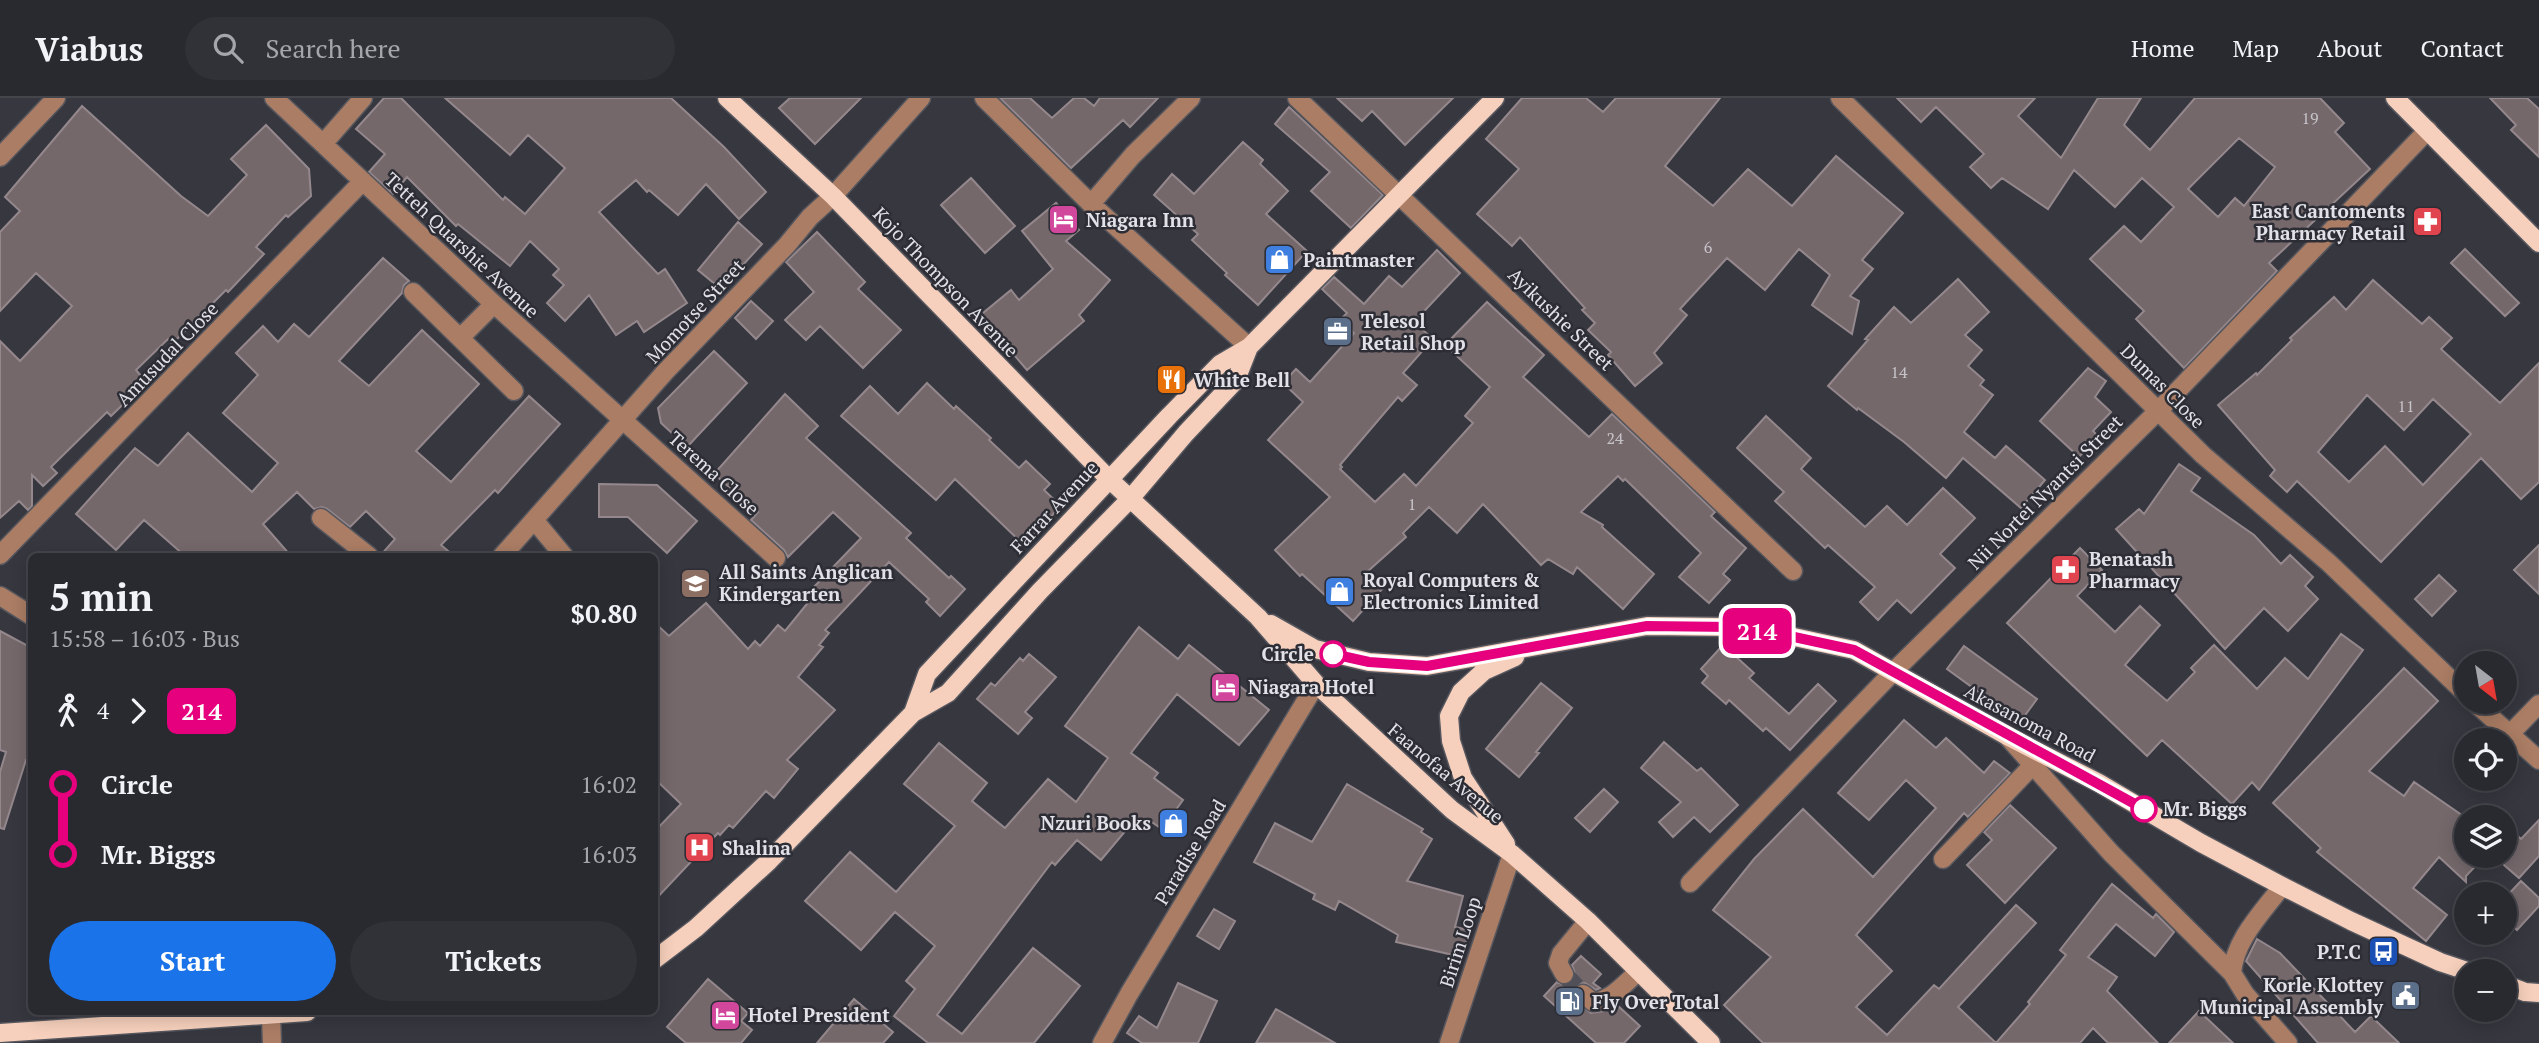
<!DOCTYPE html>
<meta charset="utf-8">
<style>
:root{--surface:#292930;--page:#313138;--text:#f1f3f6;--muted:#a5a6ab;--line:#45454c;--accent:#1a73e8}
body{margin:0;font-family:"PT Serif",serif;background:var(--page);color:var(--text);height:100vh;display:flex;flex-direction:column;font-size:26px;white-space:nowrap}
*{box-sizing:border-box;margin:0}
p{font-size:23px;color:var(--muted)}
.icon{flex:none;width:38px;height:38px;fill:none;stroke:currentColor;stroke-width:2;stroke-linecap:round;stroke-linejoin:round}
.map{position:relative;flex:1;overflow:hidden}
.panel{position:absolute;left:28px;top:455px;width:630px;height:462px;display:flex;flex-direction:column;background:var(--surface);border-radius:10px;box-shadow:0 4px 18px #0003,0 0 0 2px var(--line)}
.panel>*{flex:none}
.badge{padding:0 14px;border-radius:10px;font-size:24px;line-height:46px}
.needle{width:46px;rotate:149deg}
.tools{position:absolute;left:2454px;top:553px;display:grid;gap:14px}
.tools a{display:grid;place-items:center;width:63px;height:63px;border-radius:50%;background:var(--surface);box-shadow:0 4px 18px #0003,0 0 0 2px var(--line);font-size:35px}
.map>.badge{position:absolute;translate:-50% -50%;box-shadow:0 0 0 4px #fff}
.legs{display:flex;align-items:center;gap:10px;height:77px;padding:0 21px;font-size:23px}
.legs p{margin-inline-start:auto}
.summary{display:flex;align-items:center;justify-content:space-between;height:119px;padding:0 21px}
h1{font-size:38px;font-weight:600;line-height:52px}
.primary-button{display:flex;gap:14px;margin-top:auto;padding:14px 21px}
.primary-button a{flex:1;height:80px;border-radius:42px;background:var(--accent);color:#fff;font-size:28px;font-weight:600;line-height:80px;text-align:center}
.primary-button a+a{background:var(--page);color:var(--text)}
ul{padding:0 21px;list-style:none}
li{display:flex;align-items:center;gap:24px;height:70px;font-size:26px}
li i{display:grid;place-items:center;width:10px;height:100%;margin:0 9px;background:currentColor}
li i::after{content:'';width:18px;height:18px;margin:-9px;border:5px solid;border-radius:50%;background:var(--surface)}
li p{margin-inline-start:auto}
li:first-child i{background:linear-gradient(#0000 50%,currentColor 0)}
li:last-child i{background:linear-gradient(currentColor 50%,#0000 0)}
header{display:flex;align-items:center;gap:42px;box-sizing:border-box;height:98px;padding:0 35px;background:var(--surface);border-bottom:2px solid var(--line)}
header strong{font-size:33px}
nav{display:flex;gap:38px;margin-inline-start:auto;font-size:24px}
.search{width:490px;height:63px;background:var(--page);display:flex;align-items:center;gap:18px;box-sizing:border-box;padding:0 24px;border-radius:38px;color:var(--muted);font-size:26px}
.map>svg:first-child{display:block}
</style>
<header>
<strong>Viabus</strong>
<div class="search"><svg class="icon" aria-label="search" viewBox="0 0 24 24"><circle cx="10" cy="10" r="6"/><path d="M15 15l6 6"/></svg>Search here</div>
<nav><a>Home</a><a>Map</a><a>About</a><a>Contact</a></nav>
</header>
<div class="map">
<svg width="2539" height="945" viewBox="0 0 2539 945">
<rect width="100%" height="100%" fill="#373740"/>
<path fill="#74686b" stroke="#94888c" stroke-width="2" fill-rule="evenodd" d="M384 0H401L503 102 505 99 525 116 565 70 528 37 510 57 445 0H671L724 49 766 94 739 121 706 86 678 117 649 92 647 94 636 82 599 114 658 176 665 171 687 205 644 234 637 223 616 237 589 197 565 223 547 205 564 187 553 177 559 171 530 143 510 168 458 126 456 128 407 79 393 96 369 74 385 56 356 31Z
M790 0H861L815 46 779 10Z
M1000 0H1030L1052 20 1074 0H1084L1094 8 1100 0H1158L1130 29 1123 22 1071 70Z
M1337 0H1453L1405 47 1372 13 1362 23Z
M1522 0H1586L1603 14 1616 0H1720L1665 68 1713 108 1748 71 1792 108 1836 58 1903 115 1862 162 1873 171 1850 198 1859 203 1852 236 1812 207 1830 177 1799 151 1765 192 1727 160 1680 211 1687 217 1654 255 1662 265 1635 288 1608 257 1611 254 1588 232 1595 225 1582 212 1585 210 1520 139 1512 148 1477 116 1519 71 1486 41Z
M1897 0H2035L2018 18 2061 60 2098 0H2141L2124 27 2150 52 2195 0H2320L2344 25 2335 34 2370 71 2269 165 2277 173 2184 270 2136 221 2144 213 2090 161 2124 128 2141 144 2174 109 2142 80 2115 109 2074 72 2048 111 2002 80 1991 90 1970 69 1984 56 1936 9 1921 24ZM2239 40 2275 69 2244 108 2235 100 2218 119 2188 91Z
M2490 0H2527L2539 11V59L2511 32 2516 27Z
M82 8 181 98 208 118 247 77 231 61 266 27 309 71 311 98 288 119 286 117 256 149 264 156 228 194 226 192 172 246 168 241 136 272 146 284 111 318 107 314 51 369 57 375 43 388 32 377V408L28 412 19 403 0 420V243L20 263 72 208 36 175 0 213V134L20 113 5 99Z
M1289 9 1383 97 1351 130 1311 93 1330 74 1275 26Z
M1243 44 1263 62 1260 66 1288 93 1266 116 1307 153 1258 207 1225 177 1227 175 1192 142 1198 136 1154 97 1172 76 1194 96Z
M971 80 1015 128 985 155 941 107Z
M1056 105 1079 132 1066 143 1110 182 1079 217 1084 223 1027 272 1009 251 1006 254 977 220 1011 192 1019 202 1053 171 1022 133Z
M738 124 762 146 721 191 698 172Z
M817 134 865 184 858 191 901 232 863 270 820 228 806 242 785 222 814 194 786 164Z
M2465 151 2519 205 2505 218 2451 165Z
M1437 152 1460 175 1414 224 1433 241 1403 275 1417 287 1402 303 1398 299 1340 367 1342 369 1340 371 1375 404 1404 376 1416 388 1473 325 1465 318 1490 289 1445 247 1487 204 1544 257 1523 279 1589 339 1612 316 1715 414 1711 418 1746 450 1723 476 1730 482 1709 505 1679 479 1701 455 1625 381 1623 383 1618 378 1581 414 1603 427 1602 429 1654 476 1623 511 1577 469 1573 476 1548 461 1541 467 1483 406 1457 435 1429 409 1403 435 1406 439 1367 474 1384 489 1353 523 1302 476 1300 478 1275 452 1330 399 1268 342 1303 304 1283 285 1296 271 1310 284 1354 235 1340 222 1347 215 1322 191 1334 179 1364 206 1389 178 1402 189Z
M383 160 409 183 404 187 402 195 339 263 369 288 422 232 479 286 416 353 451 384 529 298 560 326 498 395 495 392 441 447 454 458H380L395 441 366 413 350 429 327 411 322 409 314 411 297 394 263 426 291 458H185L144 422 116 452 76 416 135 350 158 368 188 335 252 394 278 365 223 315 258 277 236 255 263 228 278 244 294 226 309 239Z
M1958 181 1989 214 1965 237 1982 252 1968 268 1984 282 1980 287 1993 297 1964 334 1995 360 2006 348 2045 382 2021 410 1963 360 1946 380 1904 344 1858 310 1857 312 1828 288 1868 242 1865 241 1894 209 1911 225Z
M2373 182 2422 226 2429 219 2452 240 2441 251 2500 305 2539 265V384L2521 401 2481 360 2381 464 2297 383 2287 394 2270 378 2275 372 2218 307 2256 275 2257 277 2292 242 2290 240 2334 199 2346 212ZM2367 297 2404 332 2433 301 2471 336 2423 387 2385 348 2349 384 2318 354Z
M751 203 773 223 756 241 735 220Z
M714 253 747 285 687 349 661 325 658 310Z
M2088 270 2106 283 2095 299 2111 314 2093 333 2098 338 2079 359 2040 323Z
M927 285 954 311 956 308 991 340 989 342 1019 370 1026 363 1050 386 1044 392 1061 408 1024 447 955 381 936 402 841 318 870 288 898 316Z
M785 296 818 328 806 340 911 435 906 440 949 480 951 478 965 491 940 518 926 504 929 501 889 464 825 532 829 535 819 547 823 549 798 579 835 612 787 662 798 671 774 700 766 693 733 730 729 727 720 737 718 735 654 803V734L681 706 654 680V524L669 538 706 505 748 551 755 543 760 548 778 527 785 533 815 496 811 492 861 440 833 414 788 459 784 452 751 422 758 414 714 376Z
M1766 318 1811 360 1801 371 1865 429 1887 408 1907 427 1943 390 1975 420 1940 456 1955 470 1911 515 1897 502 1878 522 1860 504 1875 489 1828 447 1825 450 1775 403 1784 394 1737 350Z
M2179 366 2200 380 2191 393 2254 437 2281 466 2290 457 2313 479 2305 488 2318 501 2288 533 2264 510 2225 551 2116 431 2139 411 2144 416Z
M599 386 657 387 697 423 667 455 628 419H599Z
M2539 447V496L2514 472Z
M2080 450 2102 472 2077 498 2115 534 2140 508 2160 527 2125 567 2167 603 2195 574 2191 570 2214 547 2257 591 2285 560 2308 581 2341 536 2363 552 2259 692 2252 684 2232 706 2162 642 2147 658 2007 525Z
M2439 477 2456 493 2432 518 2415 501Z
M1139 529 1178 561 1189 547 1269 612 1239 647 1177 596 1131 655 1158 675 1154 680 1183 702 1162 731 1146 720 1143 723 1137 719 1101 762 1077 742 1055 767 1052 764 937 917 962 936 1033 850 1080 888 1034 945H928L894 918 915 891 906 883 935 848 895 814 861 852 805 803 850 754 896 794 955 728 904 686 939 645 987 685 972 703 1005 730 1048 681 1076 704 1108 660 1065 628Z
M0 533 32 550V664L26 662 4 731 0 730V674L6 654 0 652Z
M1723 547 1754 575 1749 580 1789 616 1818 586 1836 603 1790 652 1766 630 1763 633 1729 602 1726 606 1702 585 1708 578 1701 571Z
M1964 548 2037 601 2020 624 1947 571Z
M1029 556 1056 579 1025 614 1032 620 1018 636 977 601 991 585 995 588 1020 560 1023 563Z
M2404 570 2438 603 2369 673 2404 698 2414 684 2466 720V758H2485L2466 778V784L2439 759 2413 790 2447 817 2426 843 2317 754 2321 750 2273 705Z
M1541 585 1572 610 1536 654 1539 655 1519 679 1486 651Z
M1904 622 1936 650 1946 640 1984 675 1994 663 2010 675 1968 719 1964 715 1856 837 1892 873 1856 909 1887 937 1934 887 1939 891 2016 807 2036 825 1958 909 1996 945 2030 906 2028 904 2066 857 2060 852 2112 786 2153 820 2156 816 2174 834 2155 858 2116 826 2088 859 2117 879 2107 893 2158 945H2108L2093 930 2080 945H1763L1724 907 1771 859 1713 812 1754 761 1803 711 1873 779 1936 710 1906 682 1869 722 1838 695Z
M1664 644 1697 673 1701 670 1738 707 1710 734 1694 719 1673 739 1659 724 1681 704 1641 670Z
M1347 686 1423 731 1421 734 1432 741 1407 783 1463 798 1455 829 1469 832 1462 859 1396 844 1398 837 1339 803 1335 812 1313 801 1315 796 1254 764 1275 725 1312 744Z
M1604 691 1618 704 1590 734 1575 720Z
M2010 707 2056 750 2005 805 1967 767 1992 742 1984 734Z
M2539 722V758L2519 780 2504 767V725L2521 741Z
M2521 783 2539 800V808L2517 832 2504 820V801Z
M1214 811 1235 823 1219 851 1197 838Z
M2257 841 2280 855 2355 934 2371 918 2399 945H2318L2246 863Z
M1581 858 1601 876 1593 885 1600 890 1596 892 1585 885 1578 886 1572 894 1573 901 1591 915 1604 913 1617 907 1640 928 1624 945H1596L1544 898 1557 884 1564 887 1573 882 1575 876 1572 867Z
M708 881 748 915 741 923 752 932 741 945H686L667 929Z
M1178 885 1217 903 1198 945H1142L1127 935 1139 918 1157 930Z
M854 901 893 934 883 945H817Z
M1276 911 1335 945H1256Z
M2199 913 2233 945H2169Z"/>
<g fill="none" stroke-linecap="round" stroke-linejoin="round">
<path stroke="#515059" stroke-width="18" stroke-dasharray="18 9" stroke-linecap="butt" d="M1564 876 1583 896"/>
<defs>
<path id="minor" d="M274 0 494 206 776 460
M984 0 1091 106 1249 249
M1297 0 1793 473
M1840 0 2203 357 2329 465 2466 596
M323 46 363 0
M0 59 56 0
M1091 106 1133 57 1191 0
M413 194 514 293
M460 240 494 206
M321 420 369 458
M535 423 564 458
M0 457 363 83
M502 458 665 274 787 147 810 119 833 98 921 0
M0 498 32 518
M2474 604 2539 662
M2509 637 2539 606
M2007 638 2111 755 2232 875 2245 896 2288 945
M1943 761 2032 668
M1690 785 1893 574 2159 312 2428 32
M2232 875C2235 841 2262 815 2282 788
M1564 876 1558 865 1561 856 1588 823
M1583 896 1593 904C1612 902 1625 885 1639 873
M271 917 272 945
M1102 945 1129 896 1316 586
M1449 945 1512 756"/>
<path id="major" d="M727 0 833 98 1109 381 1258 519 1316 586 1452 712 1512 756 1588 823 1711 945
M2395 0 2539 145
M1271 526 1315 551 1369 564 1427 568 1647 528 1732 529 1785 537 1854 552 2007 638 2099 685 2201 745 2282 788 2351 823 2440 864 2467 873
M913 615 927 576 1169 318 1220 266 1249 249 1495 0
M1506 746 1463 680 1451 643 1449 618 1461 594 1484 573 1515 559
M654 862 696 830 769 763 913 615 948 595 1040 493 1130 401 1186 335 1236 282 1249 249
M2504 886 2525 894 2539 895
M0 935 307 914"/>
</defs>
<use href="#minor" stroke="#56565e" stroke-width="21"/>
<use href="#major" stroke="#56565e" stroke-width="21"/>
<use href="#minor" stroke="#aa7d64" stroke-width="18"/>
<use href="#major" stroke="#f6d0bc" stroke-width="18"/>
</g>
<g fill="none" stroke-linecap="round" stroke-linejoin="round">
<defs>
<path id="line-1" d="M1333 556 1369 564 1427 568 1647 528 1732 529 1785 537 1854 552 2144 711"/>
</defs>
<use href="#line-1" stroke="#fff" stroke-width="16"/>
<use href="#line-1" stroke="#e6007e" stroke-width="10"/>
</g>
<defs>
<symbol id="hotel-square" viewBox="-11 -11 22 22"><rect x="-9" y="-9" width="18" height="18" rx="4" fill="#d1479c" stroke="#2d2d35"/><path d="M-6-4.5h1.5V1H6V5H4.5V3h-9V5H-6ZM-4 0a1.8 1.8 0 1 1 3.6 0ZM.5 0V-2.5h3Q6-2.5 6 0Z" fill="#fff"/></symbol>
<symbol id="pharmacy-square" viewBox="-11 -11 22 22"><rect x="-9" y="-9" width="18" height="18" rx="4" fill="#e0444e" stroke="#2d2d35"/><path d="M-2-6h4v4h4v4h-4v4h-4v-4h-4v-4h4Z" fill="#fff"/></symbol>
<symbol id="shop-square" viewBox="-11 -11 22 22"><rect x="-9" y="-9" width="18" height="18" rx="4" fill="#3f7fe0" stroke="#2d2d35"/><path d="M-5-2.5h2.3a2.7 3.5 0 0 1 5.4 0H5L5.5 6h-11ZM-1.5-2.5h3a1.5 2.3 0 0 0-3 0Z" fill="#fff"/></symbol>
<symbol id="office-square" viewBox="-11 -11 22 22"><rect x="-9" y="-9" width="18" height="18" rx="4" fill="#5c6f8a" stroke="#2d2d35"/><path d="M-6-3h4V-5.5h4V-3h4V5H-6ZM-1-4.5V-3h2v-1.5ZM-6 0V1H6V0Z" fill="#fff"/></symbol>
<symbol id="restaurant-square" viewBox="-11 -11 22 22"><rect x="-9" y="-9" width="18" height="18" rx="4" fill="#e8710a" stroke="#2d2d35"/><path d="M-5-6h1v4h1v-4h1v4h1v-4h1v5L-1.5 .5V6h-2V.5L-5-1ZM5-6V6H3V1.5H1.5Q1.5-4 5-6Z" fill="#fff"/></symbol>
<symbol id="school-square" viewBox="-11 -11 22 22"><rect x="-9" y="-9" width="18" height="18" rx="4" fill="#8d6e63" stroke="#2d2d35"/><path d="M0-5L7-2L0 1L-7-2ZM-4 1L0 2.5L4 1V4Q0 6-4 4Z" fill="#fff"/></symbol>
<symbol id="hospital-square" viewBox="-11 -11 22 22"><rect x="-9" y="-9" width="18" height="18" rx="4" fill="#e0444e" stroke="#2d2d35"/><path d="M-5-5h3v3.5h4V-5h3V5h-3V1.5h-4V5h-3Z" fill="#fff"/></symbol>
<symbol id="bus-square" viewBox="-11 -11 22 22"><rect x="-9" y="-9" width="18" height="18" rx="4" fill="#1a4fb4" stroke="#2d2d35"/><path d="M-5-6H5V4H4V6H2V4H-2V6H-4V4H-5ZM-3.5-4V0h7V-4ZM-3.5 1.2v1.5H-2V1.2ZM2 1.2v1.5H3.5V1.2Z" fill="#fff"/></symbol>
<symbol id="civic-square" viewBox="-11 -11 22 22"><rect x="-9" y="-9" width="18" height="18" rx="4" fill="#5c6f8a" stroke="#2d2d35"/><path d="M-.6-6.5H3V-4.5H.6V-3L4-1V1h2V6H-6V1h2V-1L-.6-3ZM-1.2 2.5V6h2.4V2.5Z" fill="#fff"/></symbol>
<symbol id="fuel-square" viewBox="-11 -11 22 22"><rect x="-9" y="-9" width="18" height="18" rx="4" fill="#5c6f8a" stroke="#2d2d35"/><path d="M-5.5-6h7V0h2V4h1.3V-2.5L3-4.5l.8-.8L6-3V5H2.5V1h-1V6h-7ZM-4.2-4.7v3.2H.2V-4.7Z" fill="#fff"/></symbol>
</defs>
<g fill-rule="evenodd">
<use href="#hotel-square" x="1046" y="104" width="35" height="35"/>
<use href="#pharmacy-square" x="2410" y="106" width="35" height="35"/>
<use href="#shop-square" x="1262" y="144" width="35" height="35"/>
<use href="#office-square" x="1320" y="216" width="35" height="35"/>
<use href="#restaurant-square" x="1154" y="264" width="35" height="35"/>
<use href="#pharmacy-square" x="2048" y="454" width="35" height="35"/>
<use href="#school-square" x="678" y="468" width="35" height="35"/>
<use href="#shop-square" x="1322" y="476" width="35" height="35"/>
<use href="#hotel-square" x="1208" y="572" width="35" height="35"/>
<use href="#shop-square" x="1156" y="708" width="35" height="35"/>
<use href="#hospital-square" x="682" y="732" width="35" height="35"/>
<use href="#bus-square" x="2366" y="836" width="35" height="35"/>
<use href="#civic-square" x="2388" y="880" width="35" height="35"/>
<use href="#fuel-square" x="1552" y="886" width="35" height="35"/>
<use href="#hotel-square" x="708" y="900" width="35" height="35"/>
</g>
<g fill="#fff" stroke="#e6007e" stroke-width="3.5">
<circle cx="1333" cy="556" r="12"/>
<circle cx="2144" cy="711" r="12"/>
</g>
<g text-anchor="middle" stroke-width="5" stroke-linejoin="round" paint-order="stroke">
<g font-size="16" fill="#c6c3c8">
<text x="2310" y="26">19</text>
<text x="1708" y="155">6</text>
<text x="1899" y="280">14</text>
<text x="2406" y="314">11</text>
<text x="1615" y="346">24</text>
<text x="1412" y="412">1</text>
</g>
<g font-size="19" font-weight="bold" fill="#e2e1e7" stroke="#2d2d35" text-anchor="start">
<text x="2405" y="120" text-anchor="end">East Cantoments<tspan x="2405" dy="22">Pharmacy Retail</tspan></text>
<text x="1086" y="129">Niagara Inn</text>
<text x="1303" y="169">Paintmaster</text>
<text x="1361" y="230">Telesol<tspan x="1361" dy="22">Retail Shop</tspan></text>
<text x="1194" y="289">White Bell</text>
<text x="2089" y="468">Benatash<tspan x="2089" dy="22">Pharmacy</tspan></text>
<text x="719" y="481">All Saints Anglican<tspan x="719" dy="22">Kindergarten</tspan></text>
<text x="1363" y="489">Royal Computers &amp;<tspan x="1363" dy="22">Electronics Limited</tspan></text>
<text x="1248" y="596">Niagara Hotel</text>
<text x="1151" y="732" text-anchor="end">Nzuri Books</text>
<text x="722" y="757">Shalina</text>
<text x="2361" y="861" text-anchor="end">P.T.C</text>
<text x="2383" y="894" text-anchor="end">Korle Klottey<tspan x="2383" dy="22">Municipal Assembly</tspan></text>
<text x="1592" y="911">Fly Over Total</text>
<text x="748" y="924">Hotel President</text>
</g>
<g font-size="19" fill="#e2e1e7" stroke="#2d2d35">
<text transform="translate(462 147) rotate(43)" y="7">Tetteh Quarshie Avenue</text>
<text transform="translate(946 184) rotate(46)" y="7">Kojo Thompson Avenue</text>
<text transform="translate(695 213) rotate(-47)" y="7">Momotse Street</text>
<text transform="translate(1561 221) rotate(44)" y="7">Ayikushie Street</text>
<text transform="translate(167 256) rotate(-46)" y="7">Amusudal Close</text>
<text transform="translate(2163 288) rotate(45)" y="7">Dumas Close</text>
<text transform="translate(714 375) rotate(42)" y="7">Terema Close</text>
<text transform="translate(2045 394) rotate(-45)" y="7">Nii Nortei Nyantsi Street</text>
<text transform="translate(1054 409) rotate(-47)" y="7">Farrar Avenue</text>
<text transform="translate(2030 625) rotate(28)" y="7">Akasanoma Road</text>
<text transform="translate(1446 675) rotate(40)" y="7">Faanofaa Avenue</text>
<text transform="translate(1190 754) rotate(-59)" y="7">Paradise Road</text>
<text transform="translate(1460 844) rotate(-72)" y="7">Birim Loop</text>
</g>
<g font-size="19" font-weight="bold" fill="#e2e1e7" stroke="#2d2d35" text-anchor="end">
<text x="1314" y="563">Circle</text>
<text x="2163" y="718" text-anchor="start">Mr. Biggs</text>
</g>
</g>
</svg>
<div class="tools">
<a><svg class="needle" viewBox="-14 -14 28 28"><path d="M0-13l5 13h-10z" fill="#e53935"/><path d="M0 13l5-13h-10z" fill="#a5a6ab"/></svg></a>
<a><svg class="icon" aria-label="locate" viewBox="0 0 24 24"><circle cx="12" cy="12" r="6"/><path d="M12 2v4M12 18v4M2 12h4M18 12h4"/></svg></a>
<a><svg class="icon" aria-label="layers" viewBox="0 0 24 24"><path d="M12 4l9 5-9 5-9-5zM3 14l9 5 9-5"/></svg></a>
<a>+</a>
<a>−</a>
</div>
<b class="badge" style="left:1757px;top:533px;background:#e6007e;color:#fff">214</b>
<section class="panel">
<div class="summary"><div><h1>5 min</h1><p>15:58 – 16:03 · Bus</p></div><b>$0.80</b></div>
<div class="legs"><svg class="icon" aria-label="walk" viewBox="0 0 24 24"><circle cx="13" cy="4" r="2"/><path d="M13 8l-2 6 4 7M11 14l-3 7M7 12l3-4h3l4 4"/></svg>4<svg class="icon" aria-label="forward" viewBox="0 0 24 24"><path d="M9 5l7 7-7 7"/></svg><b class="badge" style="background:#e6007e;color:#fff">214</b></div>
<ul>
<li><i style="color:#e6007e"></i><b>Circle</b><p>16:02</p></li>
<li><i style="color:#e6007e"></i><b>Mr. Biggs</b><p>16:03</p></li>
</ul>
<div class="primary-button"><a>Start</a><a>Tickets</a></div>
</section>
</div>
